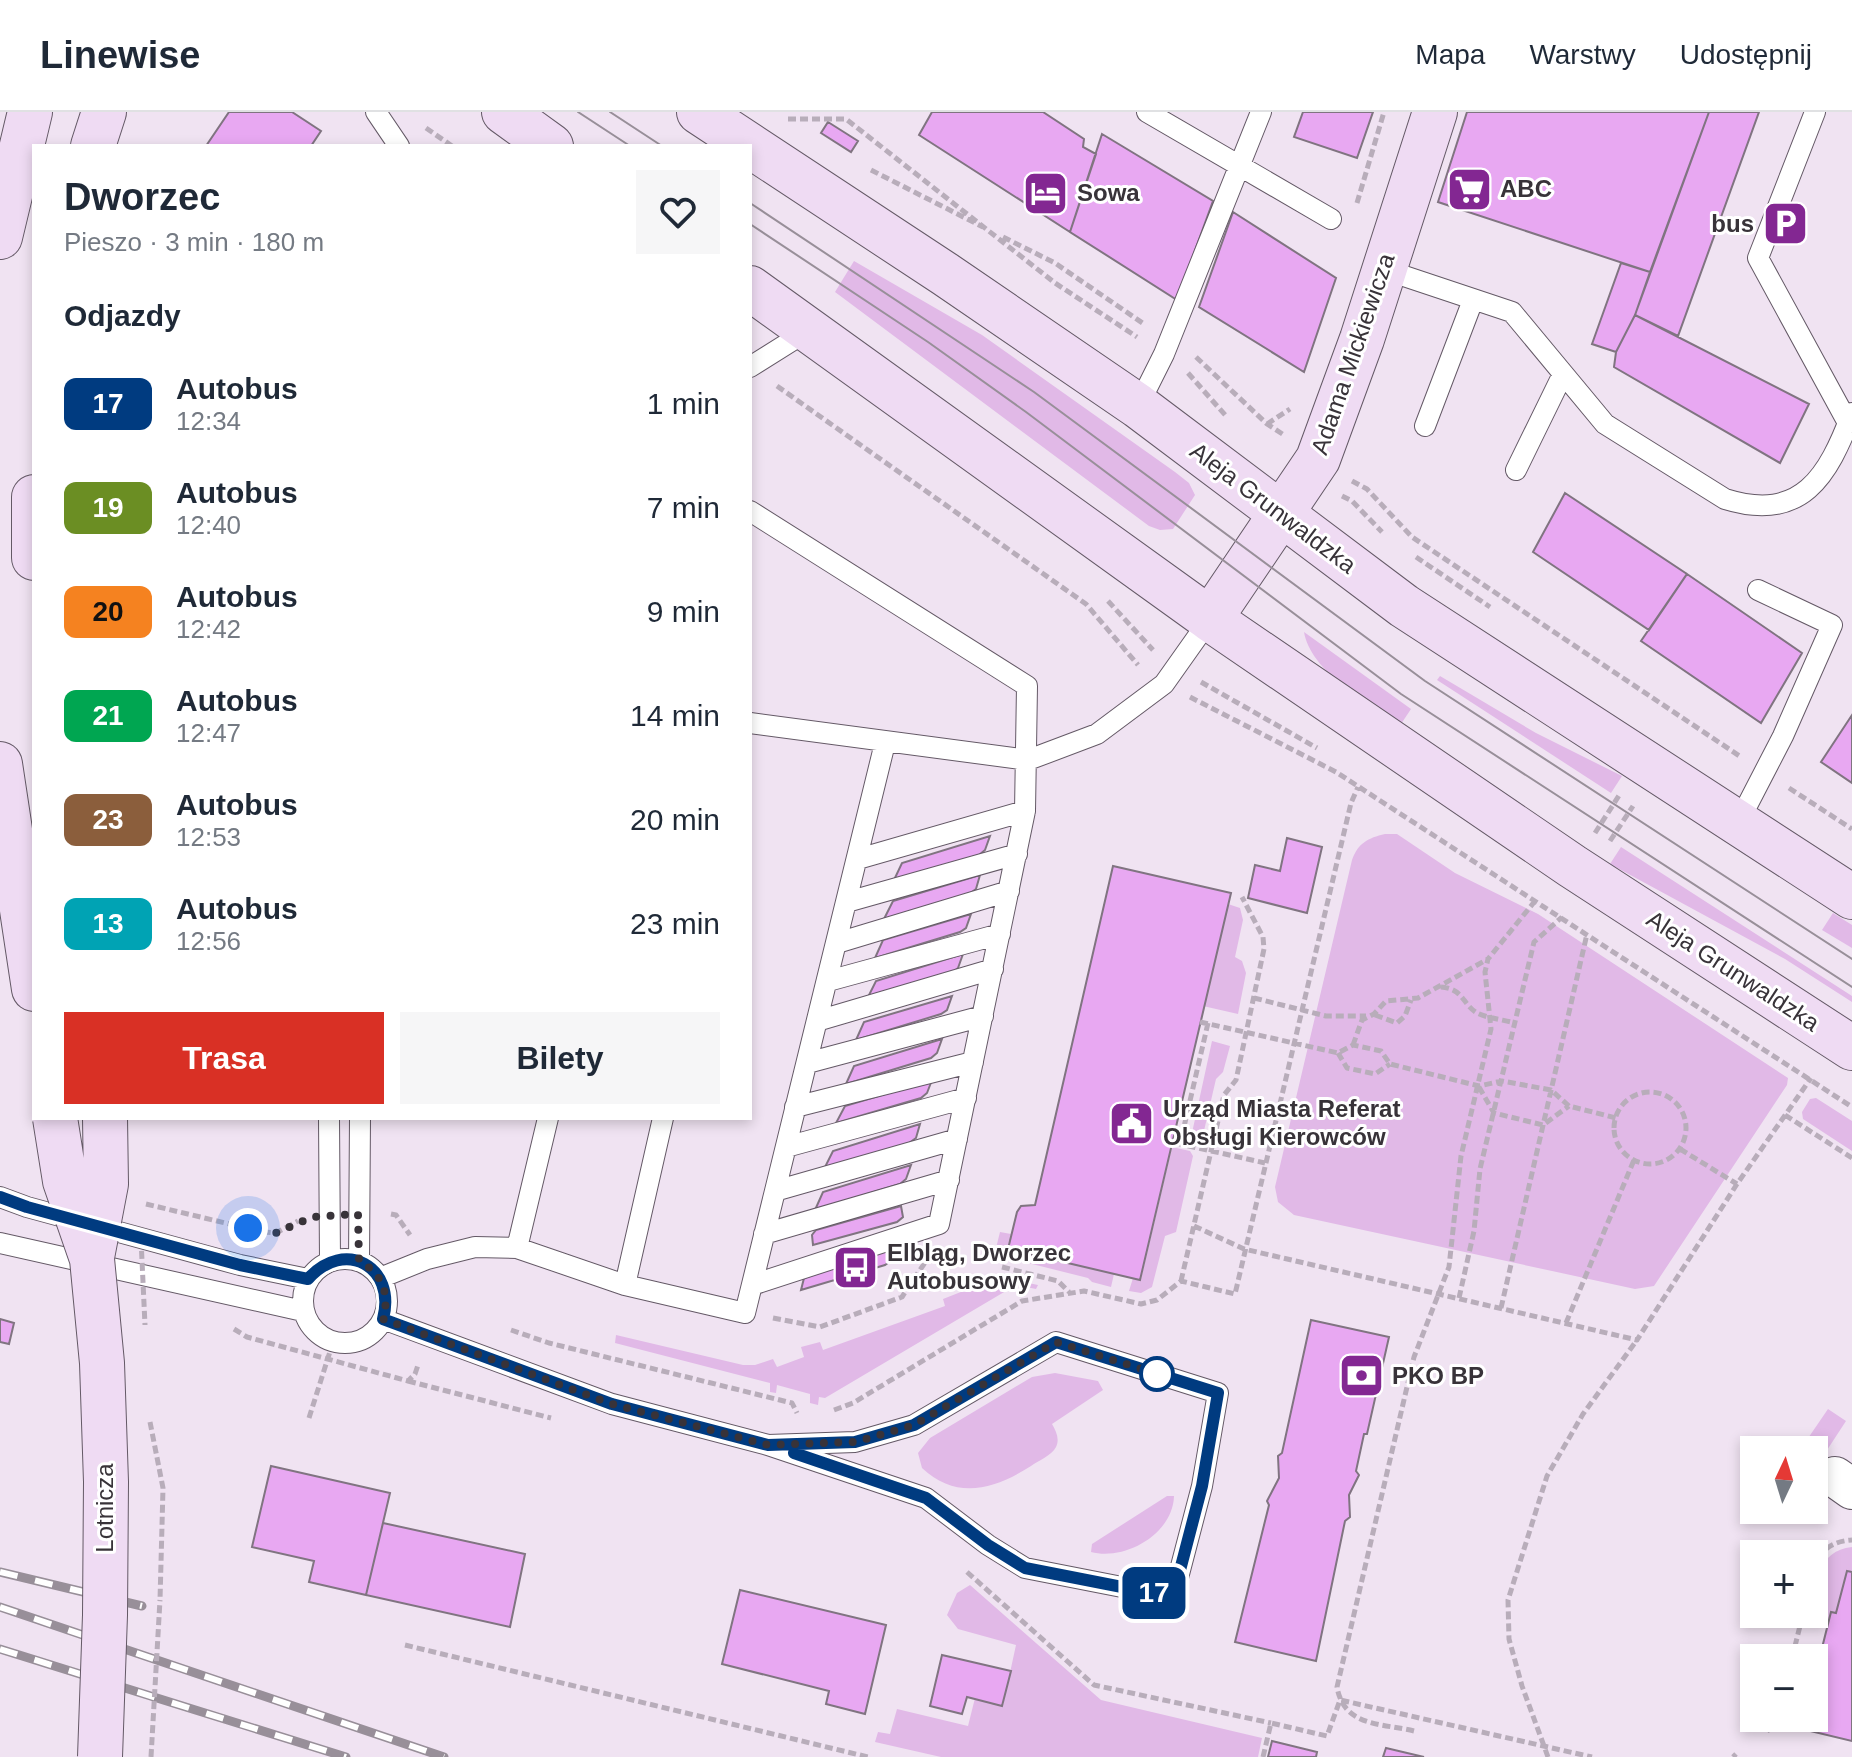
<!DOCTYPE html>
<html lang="pl">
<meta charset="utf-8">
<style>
:root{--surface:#fff;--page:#f6f6f7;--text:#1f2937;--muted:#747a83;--line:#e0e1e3;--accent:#d93025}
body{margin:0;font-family:Helvetica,sans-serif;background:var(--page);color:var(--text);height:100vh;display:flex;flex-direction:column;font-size:30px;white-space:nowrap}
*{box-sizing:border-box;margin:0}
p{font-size:26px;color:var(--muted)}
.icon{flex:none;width:44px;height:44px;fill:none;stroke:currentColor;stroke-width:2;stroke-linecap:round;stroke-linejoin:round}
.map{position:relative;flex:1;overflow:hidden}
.side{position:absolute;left:32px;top:32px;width:720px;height:976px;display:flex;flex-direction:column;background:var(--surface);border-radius:0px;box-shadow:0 4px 12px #0003}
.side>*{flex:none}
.badge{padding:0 16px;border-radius:12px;font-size:28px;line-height:52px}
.needle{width:52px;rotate:4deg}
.controls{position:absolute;left:1740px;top:1324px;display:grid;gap:16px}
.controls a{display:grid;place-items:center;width:88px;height:88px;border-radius:0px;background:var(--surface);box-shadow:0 4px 12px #0003;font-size:40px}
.you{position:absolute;width:40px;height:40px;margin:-20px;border:6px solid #fff;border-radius:50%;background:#1a73e8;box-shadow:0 0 0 12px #1a73e833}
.map>.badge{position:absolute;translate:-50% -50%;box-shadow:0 0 0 4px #fff}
h2{padding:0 32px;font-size:30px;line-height:72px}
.round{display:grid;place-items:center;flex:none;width:84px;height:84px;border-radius:0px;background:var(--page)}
.summary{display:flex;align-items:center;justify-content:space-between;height:136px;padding:0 32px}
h1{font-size:38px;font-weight:700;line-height:60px}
.button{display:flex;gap:16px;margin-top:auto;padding:16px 32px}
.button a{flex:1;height:92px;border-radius:0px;background:var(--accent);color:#fff;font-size:32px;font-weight:700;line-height:92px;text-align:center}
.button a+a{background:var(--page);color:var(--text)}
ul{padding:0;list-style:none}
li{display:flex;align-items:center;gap:24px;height:104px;padding:0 32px}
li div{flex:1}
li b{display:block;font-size:30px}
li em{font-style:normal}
li .badge{min-width:88px;font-weight:700;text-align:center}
header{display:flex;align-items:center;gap:48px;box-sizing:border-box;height:112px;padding:0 40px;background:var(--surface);border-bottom:2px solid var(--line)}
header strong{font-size:38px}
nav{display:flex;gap:44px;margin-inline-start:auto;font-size:28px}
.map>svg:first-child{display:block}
</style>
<header>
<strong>Linewise</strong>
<nav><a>Mapa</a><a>Warstwy</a><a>Udostępnij</a></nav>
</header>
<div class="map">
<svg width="1852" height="1645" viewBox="0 0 1852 1645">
<rect width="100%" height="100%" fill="#f0e3f2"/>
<path fill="#e1b9e7" d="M854 149 982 223 1175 360 1189 371 1195 383 1173 417 1160 418 1149 414 835 180Z
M1304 520 1411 597 1399 615C1368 593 1310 558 1304 520Z
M1440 564 1536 621 1622 664 1611 681 1437 568Z
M1385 722H1397L1455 761 1538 802 1788 966 1787 973 1654 1174 1635 1177 1294 1103 1278 1090 1275 1075 1352 748C1358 731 1368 726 1385 722Z
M1621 735 1852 884V890L1785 847 1610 752Z
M1228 792 1240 796 1243 808 1235 845 1242 849 1246 861 1238 902 1203 894Z
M1833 801 1852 813V836L1822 818Z
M1212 929 1230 934 1223 960 1216 967 1203 1023 1193 1031 1190 1030Z
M1816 986 1852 1009V1039L1803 1007 1802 1000 1810 987Z
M1172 1035 1190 1039 1193 1044 1176 1120 1165 1124 1152 1175 1141 1181 1129 1179 1133 1166 1141 1167Z
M1000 1120 1011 1122 1008 1137 1114 1162 1111 1175 1092 1170 1088 1166 1004 1145 996 1136Z
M999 1165 1038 1173 1036 1177 1016 1173 825 1286 819 1285 818 1293 810 1291V1282L777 1273 776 1281 770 1280V1271L615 1231 616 1223 743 1253H755L773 1247 777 1255 804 1245 801 1235 820 1230 823 1238 945 1194 943 1187Z
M1055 1261 1098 1269 1103 1278 1052 1312C1056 1319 1060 1327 1056 1335 1052 1343 1038 1349 1031 1354 995 1377 957 1389 922 1356L918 1341 930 1326 1032 1265Z
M1828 1297 1846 1309 1814 1358V1338H1800Z
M1167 1384H1174C1173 1422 1125 1449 1091 1440L1092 1432Z
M1852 1435V1460L1836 1501 1831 1500 1827 1516 1806 1512 1809 1502H1814C1814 1472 1817 1439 1852 1435Z
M970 1473 1101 1588 1262 1626 1258 1645H941L875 1630 878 1620 890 1622 897 1597 968 1614 975 1586 1003 1593 1016 1533 958 1517 947 1503 957 1481Z"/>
<path fill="#e8a8f2" stroke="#807481" stroke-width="2" d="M229 0H292L321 19 311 34H206Z
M932 0H1043L1084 27 1083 35 1096 42 1070 120 919 23Z
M1303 0H1373L1357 46 1294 25Z
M1467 0H1709L1650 160 1438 90Z
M1709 0H1759L1678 224 1635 203Z
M828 10 858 29 851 40 821 21Z
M1102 22 1213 89 1177 188 1070 120Z
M1233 100 1336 166 1304 260 1199 195Z
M1621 151 1650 160 1635 203 1616 240 1592 232Z
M1635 203 1809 292 1780 351 1614 255 1616 240Z
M1565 381 1687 462 1649 518 1533 440Z
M1687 462 1802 541 1761 611 1641 529Z
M1852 603V671L1821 650Z
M990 724 985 738 979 743 894 768 902 751Z
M1287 726 1322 735 1307 801 1248 786 1255 753 1280 759Z
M1113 754 1231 781 1140 1168 1008 1137 1017 1100 1021 1094 1035 1093Z
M980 763 976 777 969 782 884 807 893 789Z
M971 802 966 816 960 820 875 846 883 828Z
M963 842 958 856 952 861 867 887 876 869Z
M952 884 947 898 941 902 856 928 864 910Z
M942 927 937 941 931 946 846 972 854 954Z
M932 968 927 981 921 986 836 1011 845 994Z
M920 1012 916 1026 909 1031 824 1057 833 1039Z
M911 1053 906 1067 900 1072 815 1098 823 1080Z
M901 1094 903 1105 897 1110 813 1133 812 1123 816 1118Z
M896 1134 892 1148 885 1153 801 1178 804 1166Z
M0 1207 14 1211 9 1232 0 1230Z
M1311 1208 1389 1225 1367 1322H1364L1356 1359 1359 1363 1349 1383 1350 1405 1345 1409 1316 1549 1235 1530 1269 1393 1267 1389 1279 1366 1278 1344 1282 1341Z
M271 1354 390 1381 366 1483 309 1470 314 1449 252 1435Z
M383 1411 525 1442 510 1515 366 1483Z
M1847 1459 1852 1460V1629L1802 1617 1805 1606H1814V1579L1822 1536 1831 1500 1836 1501Z
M740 1478 886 1513 865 1602 826 1592 829 1579 722 1552Z
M942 1543 1011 1559 1002 1594 967 1585 962 1602 930 1594Z
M1272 1629 1317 1640 1316 1645H1268Z
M1386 1636 1424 1645H1383Z"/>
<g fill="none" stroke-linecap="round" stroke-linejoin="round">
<defs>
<path id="lane" d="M376 0 399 34
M1147 0 1331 107
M1815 0 1758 146 1848 311
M1383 157 1512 200 1605 312 1725 387C1802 411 1828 364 1852 301
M750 255 809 218
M1138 294 1164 242 1261 0
M1425 314 1473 188
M1516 358 1563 262
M750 399 1027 574 1025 699 939 1112 752 1173
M750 611 1028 648 1097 622 1164 572 1210 507
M1738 711 1783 624 1832 513 1758 478
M858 747 1025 699
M847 790 1017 742
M837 831 1009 779
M828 869 1000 822
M817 909 993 857
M807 951 983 904
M795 995 973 950
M329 1006 330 1149
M786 1035 966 986
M775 1079 957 1027
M0 1085 27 1095 240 1153 308 1167
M764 1122 949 1068
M0 1131 303 1199
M517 1136 548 1006
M303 1189a42 42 0 1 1 84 0a42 42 0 1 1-84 0Z
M359 1149 360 1006
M380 1166 427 1147 475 1135 517 1136 625 1173 745 1201 885 631
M625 1173 663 1006
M383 1207 612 1292 768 1333 926 1386 988 1433 1025 1456 1173 1485 1202 1374 1218 1281 1056 1230 914 1313 855 1330 768 1333"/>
<path id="street" d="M1835 1365 1852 1377"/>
<path id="secondary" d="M504 0 551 34
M699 0 945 162 1138 294 1404 494 1852 785
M93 34 104 0
M0 125 30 0
M750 176 1210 507 1572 754 1852 936
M34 385V446
M1210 507 1318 347 1362 227 1435 0
M0 652 34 877"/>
</defs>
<use href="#lane" stroke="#645966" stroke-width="22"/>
<use href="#street" stroke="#645966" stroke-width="42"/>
<use href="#secondary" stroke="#645966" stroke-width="46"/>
<path stroke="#b8adba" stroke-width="5" stroke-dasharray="8 4" stroke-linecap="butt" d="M788 7H846L1055 171 1137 225
M426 16 452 34
M871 58 983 115
M1357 91 1384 0
M1003 125 1055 151 1144 212
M1196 245 1267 312 1284 323
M1188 261 1226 304
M777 274 1086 492 1138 553
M1267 312 1290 297
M1352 369 1367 377 1412 425 1741 645
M1342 384 1352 389 1382 420
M1416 445 1490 495
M1108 489 1153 538
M1201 570 1317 636
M1190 585 1336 660 1852 995
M1789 676 1852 717
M1595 721 1620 682
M1610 729 1633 694
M1441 875C1464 877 1462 892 1477 901 1487 906 1504 908 1515 911
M1254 886 1326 904H1366
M1375 903 1397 911 1405 904 1411 888
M1200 910 1338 941 1353 933 1381 939 1390 952 1479 974 1502 969 1551 978 1569 994 1616 1006
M1208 911 1180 1032 1265 1051
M1353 933 1362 908 1374 902 1386 889 1418 886 1488 847
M1338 941 1347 956 1375 962 1390 952
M1479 975 1494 1001 1543 1013 1569 994
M1614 1016a36 36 0 1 1 72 0a36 36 0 1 1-72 0Z
M1785 1003 1852 1046
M1680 1037 1737 1072
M146 1092 263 1120 276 1121 298 1109
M391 1102 396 1103 410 1123
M1194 1114 1244 1137 1637 1228 1737 1072 1811 966
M1002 1155 1058 1169 1069 1180
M1181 1169 1224 983 1236 968 1264 837 1263 825 1242 785
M1459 1186 1474 1119 1480 1057 1534 830 1562 805
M1501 1196 1587 822
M773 1206 820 1215 902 1185 926 1149
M1566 1211 1634 1048
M234 1217 247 1225 408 1269 415 1262 418 1253
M511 1218 549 1231 792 1291 797 1301
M408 1269 551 1306
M834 1298 853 1291 1022 1189 1084 1179 1141 1192 1157 1188 1181 1169 1235 1182 1351 691 1358 675
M309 1306 333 1230
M150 1310 163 1376 160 1488
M1814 1457C1819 1438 1833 1429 1852 1428
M967 1460 1094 1573 1271 1611
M405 1533 868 1645
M1792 1546 1803 1502
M1814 1550 1821 1551
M1814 1566H1817
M1414 1619C1381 1611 1344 1615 1337 1575L1414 1245 1449 1155 1461 1044 1491 917 1485 860 1488 847 1535 789
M1767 1619 1775 1614 1777 1606
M1263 1645 1271 1611 1327 1624 1340 1588 1592 1645
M1548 1645 1522 1574 1509 1527 1508 1488 1547 1364 1583 1302 1637 1228
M1733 1645 1736 1642"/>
<use href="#lane" stroke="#fff" stroke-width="20"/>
<use href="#street" stroke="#fff" stroke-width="40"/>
<use href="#secondary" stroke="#efdbf3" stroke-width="44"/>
<path stroke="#988f99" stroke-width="2" d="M578 0 630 34
M610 0 662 34
M750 91 1034 280 1425 569 1852 847
M750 112 928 230 1026 300 1401 582 1852 875"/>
<defs>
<path id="rail" d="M0 1460 142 1494
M0 1495 444 1645
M0 1537 346 1645"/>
</defs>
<use href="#rail" stroke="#988f99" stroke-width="9"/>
<use href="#rail" stroke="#fff" stroke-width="6" stroke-dasharray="18" stroke-linecap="butt"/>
<defs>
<path id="secondary-bridge" d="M55 1006 65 1069 92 1147 102 1251 106 1370 105 1503 100 1645
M92 1145 106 1072 105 1006"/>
</defs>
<use href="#secondary-bridge" stroke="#645966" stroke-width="46" stroke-linecap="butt"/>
<path stroke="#b8adba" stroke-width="5" stroke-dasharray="8 4" stroke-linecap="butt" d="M141 1127 145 1213
M151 1645 160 1488"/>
<use href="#secondary-bridge" stroke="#efdbf3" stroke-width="44"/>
</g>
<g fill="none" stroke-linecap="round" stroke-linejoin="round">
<defs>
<path id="line" d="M0 1085 27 1095 240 1153 308 1167C344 1126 397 1154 383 1207L612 1292 768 1333 855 1330 914 1313 1056 1230 1218 1281 1202 1374 1173 1485 1025 1456 988 1433 926 1386 794 1341"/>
</defs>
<use href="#line" stroke="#fff" stroke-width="18"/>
<use href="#line" stroke="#003b80" stroke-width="12"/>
<path stroke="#383339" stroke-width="8" stroke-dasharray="0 14.4" d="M248 1116 276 1121 312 1105 358 1102 359 1149C383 1162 390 1182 383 1207L612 1292 768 1333 855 1330 914 1313 1056 1230 1164 1264 1157 1262"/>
</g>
<defs>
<symbol id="supermarket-square" viewBox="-11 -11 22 22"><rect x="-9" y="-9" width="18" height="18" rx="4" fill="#832792" stroke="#fff"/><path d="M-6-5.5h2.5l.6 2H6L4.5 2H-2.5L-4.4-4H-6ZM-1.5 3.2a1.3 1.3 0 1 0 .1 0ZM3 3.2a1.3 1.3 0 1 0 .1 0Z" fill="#fff"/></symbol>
<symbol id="hotel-square" viewBox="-11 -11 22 22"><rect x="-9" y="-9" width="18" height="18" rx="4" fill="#832792" stroke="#fff"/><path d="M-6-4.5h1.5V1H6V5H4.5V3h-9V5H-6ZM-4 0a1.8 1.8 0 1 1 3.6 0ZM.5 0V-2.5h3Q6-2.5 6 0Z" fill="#fff"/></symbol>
<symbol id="parking-square" viewBox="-11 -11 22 22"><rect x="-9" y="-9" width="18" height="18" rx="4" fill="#832792" stroke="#fff"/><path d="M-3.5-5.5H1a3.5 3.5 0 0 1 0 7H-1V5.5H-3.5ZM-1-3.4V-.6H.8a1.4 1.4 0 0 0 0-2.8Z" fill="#fff"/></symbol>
<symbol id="civic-square" viewBox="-11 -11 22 22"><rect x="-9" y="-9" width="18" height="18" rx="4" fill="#832792" stroke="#fff"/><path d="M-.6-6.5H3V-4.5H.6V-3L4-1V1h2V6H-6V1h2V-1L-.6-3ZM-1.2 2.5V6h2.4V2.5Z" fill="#fff"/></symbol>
<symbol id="bus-square" viewBox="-11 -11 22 22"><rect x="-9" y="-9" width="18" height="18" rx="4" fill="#832792" stroke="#fff"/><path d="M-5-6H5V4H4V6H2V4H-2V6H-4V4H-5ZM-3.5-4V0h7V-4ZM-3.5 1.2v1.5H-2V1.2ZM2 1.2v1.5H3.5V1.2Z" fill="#fff"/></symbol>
<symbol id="bank-square" viewBox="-11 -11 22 22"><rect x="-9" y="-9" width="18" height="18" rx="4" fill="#832792" stroke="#fff"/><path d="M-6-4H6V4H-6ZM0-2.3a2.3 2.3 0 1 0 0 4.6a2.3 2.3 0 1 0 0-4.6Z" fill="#fff"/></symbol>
</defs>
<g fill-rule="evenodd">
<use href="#supermarket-square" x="1444" y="52" width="51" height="51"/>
<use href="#hotel-square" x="1020" y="56" width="51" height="51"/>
<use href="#parking-square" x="1760" y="86" width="51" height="51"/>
<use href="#civic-square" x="1106" y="986" width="51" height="51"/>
<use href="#bus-square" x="830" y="1130" width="51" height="51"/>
<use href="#bank-square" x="1336" y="1238" width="51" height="51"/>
</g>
<circle fill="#fff" stroke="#003b80" stroke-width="4" cx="1157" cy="1262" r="16"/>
<g text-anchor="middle" stroke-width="6" stroke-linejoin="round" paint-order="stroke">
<g font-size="24" font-weight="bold" fill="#383339" stroke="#fff" text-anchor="start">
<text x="1500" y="85">ABC</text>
<text x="1077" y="89">Sowa</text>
<text x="1754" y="120" text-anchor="end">bus</text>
<text x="1163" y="1005">Urząd Miasta Referat<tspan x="1163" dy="28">Obsługi Kierowców</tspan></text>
<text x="887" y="1149">Elbląg, Dworzec<tspan x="887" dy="28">Autobusowy</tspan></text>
<text x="1392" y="1272">PKO BP</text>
</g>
<g font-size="24" fill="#383339" stroke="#fff">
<text transform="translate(1353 242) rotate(-71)" y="8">Adama Mickiewicza</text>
<text transform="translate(1273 396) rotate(37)" y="8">Aleja Grunwaldzka</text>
<text transform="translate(1733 859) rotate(33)" y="8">Aleja Grunwaldzka</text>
<text transform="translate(105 1396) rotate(-90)" y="8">Lotnicza</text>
</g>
</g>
</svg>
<div class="controls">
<a><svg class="needle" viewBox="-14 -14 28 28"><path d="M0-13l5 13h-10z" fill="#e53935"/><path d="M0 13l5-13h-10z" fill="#747a83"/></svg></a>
<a>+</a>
<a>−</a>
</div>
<div class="you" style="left:248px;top:1116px"></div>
<b class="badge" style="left:1154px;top:1481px;background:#003b80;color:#fff">17</b>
<section class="side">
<div class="summary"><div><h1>Dworzec</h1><p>Pieszo · 3 min · 180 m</p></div><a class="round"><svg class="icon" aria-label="heart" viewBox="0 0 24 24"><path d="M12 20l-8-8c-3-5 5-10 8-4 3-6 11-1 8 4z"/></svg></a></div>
<h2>Odjazdy</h2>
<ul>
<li><span class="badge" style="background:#003b80;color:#fff">17</span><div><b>Autobus</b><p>12:34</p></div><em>1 min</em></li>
<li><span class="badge" style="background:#6b8e23;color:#fff">19</span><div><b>Autobus</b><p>12:40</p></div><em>7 min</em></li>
<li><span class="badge" style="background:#f58220;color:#111">20</span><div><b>Autobus</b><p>12:42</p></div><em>9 min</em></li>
<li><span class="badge" style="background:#00a651;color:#fff">21</span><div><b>Autobus</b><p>12:47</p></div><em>14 min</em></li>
<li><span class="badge" style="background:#8b5e3c;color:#fff">23</span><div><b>Autobus</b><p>12:53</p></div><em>20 min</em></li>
<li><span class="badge" style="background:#00a3b4;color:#fff">13</span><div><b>Autobus</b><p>12:56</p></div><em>23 min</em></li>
</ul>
<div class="button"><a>Trasa</a><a>Bilety</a></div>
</section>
</div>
